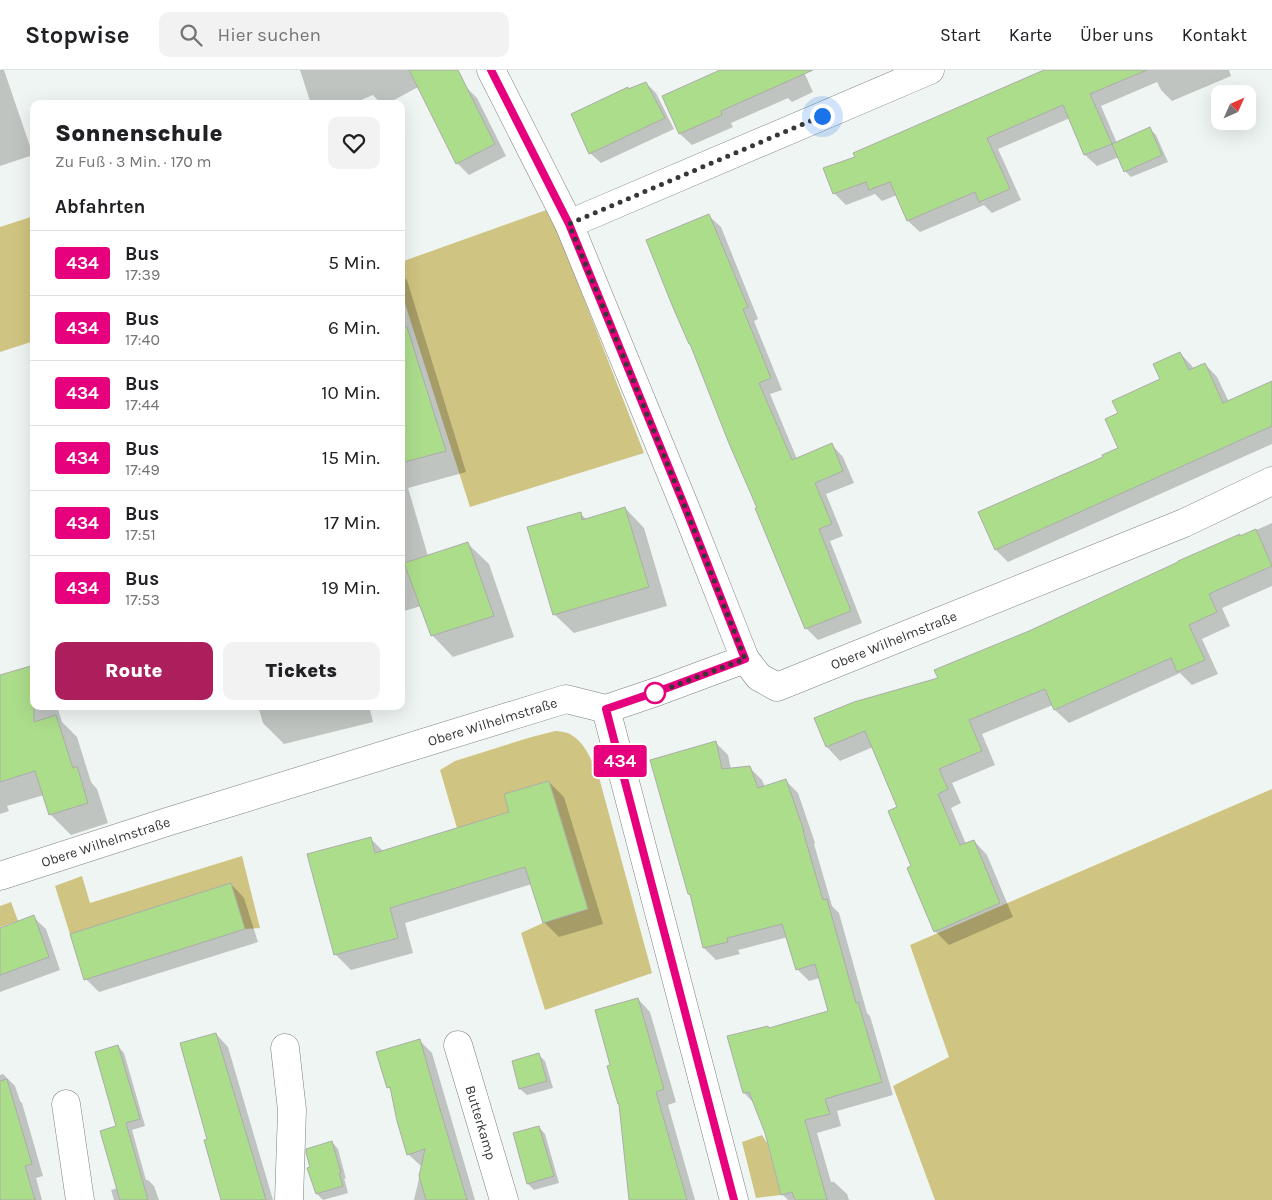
<!DOCTYPE html>
<html lang="de">
<meta charset="utf-8">
<style>
:root{--surface:#fff;--page:#f2f2f2;--text:#202124;--muted:#757577;--line:#e0e0e0;--accent:#ac1f5c}
body{margin:0;font-family:Karla,sans-serif;background:var(--page);color:var(--text);height:100vh;display:flex;flex-direction:column;font-size:19px;white-space:nowrap}
*{box-sizing:border-box;margin:0}
p{font-size:16px;color:var(--muted)}
.icon{flex:none;width:28px;height:28px;fill:none;stroke:currentColor;stroke-width:2;stroke-linecap:round;stroke-linejoin:round}
.map{position:relative;flex:1;overflow:hidden}
.sheet{position:absolute;left:30px;top:30px;width:375px;height:610px;display:flex;flex-direction:column;background:var(--surface);border-radius:10px;box-shadow:0 5px 20px #0002}
.sheet>*{flex:none}
.badge{padding:0 10px;border-radius:4px;font-size:18px;line-height:32px}
.needle{width:32px;rotate:45deg}
.controls{position:absolute;left:1211px;top:15px;display:grid;gap:10px}
.controls a{display:grid;place-items:center;width:45px;height:45px;border-radius:10px;background:var(--surface);box-shadow:0 5px 20px #0002;font-size:25px}
.you{position:absolute;width:25px;height:25px;margin:-12px;border:4px solid #fff;border-radius:50%;background:#1a73e8;box-shadow:0 0 0 8px #1a73e833}
.map>.badge{position:absolute;translate:-50% -50%;box-shadow:0 0 0 2px #fff}
h2{padding:0 25px;font-size:19px;line-height:45px}
.round{display:grid;place-items:center;flex:none;width:52px;height:52px;border-radius:10px;background:var(--page)}
.overview{display:flex;align-items:center;justify-content:space-between;height:85px;padding:0 25px}
h1{font-size:24px;font-weight:800;line-height:38px}
.button{display:flex;gap:10px;margin-top:auto;padding:10px 25px}
.button a{flex:1;height:58px;border-radius:10px;background:var(--accent);color:#fff;font-size:20px;font-weight:800;line-height:58px;text-align:center}
.button a+a{background:var(--page);color:var(--text)}
ul{padding:0;list-style:none}
li{display:flex;align-items:center;gap:15px;height:65px;padding:0 25px;border-top:1px solid var(--line)}
li div{flex:1}
li b{display:block;font-size:19px}
li em{font-style:normal}
li .badge{min-width:55px;font-weight:700;text-align:center}
header{display:flex;align-items:center;gap:30px;box-sizing:border-box;height:70px;padding:0 25px;background:var(--surface);border-bottom:1px solid var(--line)}
header strong{font-size:24px}
nav{display:flex;gap:28px;margin-inline-start:auto;font-size:18px}
.search{width:350px;height:45px;background:var(--page);display:flex;align-items:center;gap:12px;box-sizing:border-box;padding:0 18px;border-radius:10px;color:var(--muted);font-size:19px}
.map>svg:first-child{display:block}
</style>
<header>
<strong>Stopwise</strong>
<div class="search"><svg class="icon" aria-label="search" viewBox="0 0 24 24"><circle cx="10" cy="10" r="6"/><path d="M15 15l6 6"/></svg>Hier suchen</div>
<nav><a>Start</a><a>Karte</a><a>Über uns</a><a>Kontakt</a></nav>
</header>
<div class="map">
<svg width="1272" height="1130" viewBox="0 0 1272 1130">
<rect width="100%" height="100%" fill="#eff5f2"/>
<path fill="#cfc481" d="M549 139 644 383 470 437 401 221V192Z
M34 146V271L0 282V157Z
M555 661C559 661 566 662 570 664 587 674 593 694 600 711L652 903 545 940 521 863 543 853 588 839 549 711 504 724 509 742 457 758 440 700 455 691 528 668Z
M1272 719V1130H935L893 1016 949 987 910 875Z
M242 786 260 858 245 859 231 813 70 864 55 816 82 806 90 833Z
M11 832 18 851 0 857V836Z
M762 1065 767 1073 781 1125 756 1128 742 1072Z"/>
<path fill="#0003" d="M0 0H4L33 85 0 96Z
M300 0H438L440 5 387 34H381L373 25 352 34H311Z
M723 0H803L813 22 792 32 788 28 731 53 733 57 692 75 680 64 664 26Z
M1046 0H1229L1231 6 1172 31 1161 20 1157 12 1101 36 1117 73 1150 59 1156 65 1168 92 1131 107 1125 101 1119 87 1097 96 1085 85 1070 48 998 79 1021 130 992 143 984 135 920 162 908 151 897 125 882 131 875 124 846 135 834 123 856 87Z
M646 13 656 23 674 59 601 93 590 83 629 20Z
M465 16 477 28 506 86 469 105 457 93Z
M709 146 721 157 758 249 754 251 782 320 770 324 797 389 832 375 843 387 854 413 826 424 843 466 830 471 862 553 818 570 806 558 758 438Z
M401 204 407 210 466 402 408 418 428 486 467 473 489 494 514 567 453 587 432 565 421 536 401 542Z
M1180 283 1192 296 1194 299 1205 294 1217 307 1229 332 1272 313V374L1008 492 996 480 980 443 1105 387 1120 378 1119 344 1162 310Z
M625 438 644 458 667 536 574 563 554 544 580 443 587 450Z
M1272 453V516L1222 538 1230 556 1202 569 1218 604 1192 615 1180 603 1069 653 1055 640 1053 635 982 664 995 695 952 713 961 733 951 738 966 774 974 771 987 785 1013 847 949 875 935 861 912 797 899 738 873 677 840 691 827 677 939 609 1030 562 1239 465 1241 467Z
M0 607 34 636H57L62 652 77 667 91 712 97 719 108 753 71 765 50 744 44 725 7 736 9 741 0 744Z
M258 636H353V638L356 636H369L373 652 284 674 263 653Z
M715 672 728 685 731 699 750 698 762 710 765 717 785 710 798 723 815 773 814 774 832 836 839 843 867 943 870 946 893 1025 837 1041 841 1056 817 1063 831 1112H834L847 1124 849 1130H788L782 1124 766 1063 754 1033 744 1023 769 959 830 942 820 908 809 911 797 899 788 867 738 880 740 884 716 890 704 878 691 827 689 824Z
M549 712 564 727 603 854 559 867 544 852 532 814 405 853 413 883 351 900 335 884 371 769 384 782 510 743Z
M231 814 244 828 258 872 99 922 86 909Z
M33 847 46 859 60 900 0 922V859Z
M638 929 650 942 676 1032 668 1035 695 1130H631L620 1035 612 996Z
M216 964 228 977 273 1130H222L209 1070Z
M420 971 432 983 475 1130H414L422 1096H421L408 1084 392 1021 388 1017Z
M118 976 124 983 145 1056 132 1060 146 1110H148L154 1116 159 1130H114L111 1120 118 1118Z
M539 985 545 991 553 1018 527 1025 520 1019 513 992Z
M3 1004 15 1016 20 1031 22 1033 43 1106 36 1108 42 1130H0V1005Z
M539 1057 545 1064 559 1113 534 1120 528 1114Z
M332 1072 338 1079 346 1109 344 1108 348 1123 323 1130 317 1124Z"/>
<path fill="#acdd8b" stroke="#aaada8" d="M409 0H458L495 74 456 94Z
M720 0H813L721 41 722 45 679 64 662 26Z
M1044 0H1147L1090 24 1112 74 1084 85 1063 35 987 68 1010 119 979 132 975 122 907 151 890 112 869 120 866 112 833 124 823 98 855 87 853 83Z
M646 12 665 48 589 84 571 44 628 17V19Z
M1150 57 1162 85 1124 102 1112 74Z
M709 144 748 237 743 239 771 308 759 313 792 390 832 373 843 401 815 413 832 454 819 459 851 541 805 559 755 438H757L728 371 690 274H689L672 235 646 170Z
M401 257H407L446 381 401 393Z
M1180 282 1189 300 1205 293 1223 333 1272 311V356L995 480 978 442 1103 387 1102 385 1118 378 1105 349 1118 343 1112 331 1160 309 1153 294Z
M625 437 649 517 553 545 527 457 581 442 582 450Z
M1256 459 1272 496 1209 524 1217 542 1189 555 1205 590 1177 602 1171 588 1054 640 1045 619 969 650 982 681 939 699 948 719 938 724 960 775 974 770 1000 833 934 862 907 798 911 796 888 741 897 737 865 661 826 677 814 648 854 632 938 608 934 600 1029 561 1178 492V491L1240 464V466Z
M468 472 494 546 431 566 404 493Z
M34 595V652L56 645 73 698 77 696 88 733 49 745 35 701 0 712V605Z
M716 671 722 699 750 696 758 718 786 709 804 761H803L823 830 827 829 856 933 858 932 882 1012 825 1029 830 1044 805 1050 827 1130H795L792 1122 781 1125 765 1063 749 1022 743 1023 727 966 768 956 769 958 828 941 815 894 796 900 782 854 727 868 728 872 703 878 690 824H688L650 690Z
M549 711 588 839 543 853 525 797 390 838 398 868 334 885 307 784 371 767 375 783 509 742 504 724Z
M231 813 245 859 84 910 70 864Z
M34 845 49 887 0 905V858Z
M638 928 664 1019 656 1022 687 1130H629L619 1034H618L607 996 610 995 595 940Z
M216 963 256 1096 266 1130H221L204 1070 207 1069 180 973Z
M420 969 440 1039 467 1130H426L419 1106 425 1079 407 1085 397 1051 390 1017 387 1018 376 982Z
M118 975 140 1049 126 1053 148 1130H120L100 1061 116 1056 95 982Z
M539 983 547 1011 519 1019 512 991Z
M7 1009 32 1094 25 1096 35 1130H0V1011Z
M539 1056 554 1106 527 1114 513 1063Z
M332 1071 341 1103H339L343 1116 316 1124 307 1098 310 1097 306 1083V1079Z"/>
<g fill="none" stroke-linecap="round" stroke-linejoin="round">
<defs>
<g id="street">
<path id="s1" d="M491 0 569 154 687 442 745 589 759 607 777 617 1184 453 1272 411"/>
<path d="M569 154 930 0"/>
<path d="M606 639 734 1130"/>
<path id="s2" d="M0 806 170 751 566 629 606 639 659 621 745 589"/>
<path id="s3" d="M458 975 504 1130"/>
<path d="M285 978 292 1040 289 1130"/>
<path d="M66 1034 80 1130"/>
</g>
</defs>
<use href="#street" stroke="#7c817e" stroke-width="29"/>
<use href="#street" stroke="#fff" stroke-width="28"/>
</g>
<g fill="none" stroke-linecap="round" stroke-linejoin="round">
<defs>
<path id="line" d="M491 0 569 154 687 442 745 589 659 621 606 639 734 1130"/>
</defs>
<use href="#line" stroke="#fff" stroke-width="11"/>
<use href="#line" stroke="#e6007e" stroke-width="8"/>
<path stroke="#353837" stroke-width="5" stroke-dasharray="0 9" d="M655 623 745 589 687 442 569 154 822 46"/>
</g>
<circle fill="#fff" stroke="#e6007e" stroke-width="2.5" cx="655" cy="623" r="10"/>
<g text-anchor="middle" stroke-width="4.5" stroke-linejoin="round" paint-order="stroke">
<g font-size="14" fill="#353837" stroke="#eff5f2">
<text dy="5" stroke="none"><textPath href="#s1" startOffset="811">Obere Wilhelmstraße</textPath></text>
<text dy="5" stroke="none"><textPath href="#s2" startOffset="516">Obere Wilhelmstraße</textPath></text>
<text dy="5" stroke="none"><textPath href="#s2" startOffset="111">Obere Wilhelmstraße</textPath></text>
<text dy="5" stroke="none"><textPath href="#s3" startOffset="81">Butterkamp</textPath></text>
</g>
</g>
</svg>
<div class="controls">
<a><svg class="needle" viewBox="-14 -14 28 28"><path d="M0-13l5 13h-10z" fill="#e53935"/><path d="M0 13l5-13h-10z" fill="#757577"/></svg></a>
</div>
<div class="you" style="left:822px;top:46px"></div>
<b class="badge" style="left:620px;top:691px;background:#e6007e;color:#fff">434</b>
<section class="sheet">
<div class="overview"><div><h1>Sonnenschule</h1><p>Zu Fuß · 3 Min. · 170 m</p></div><a class="round"><svg class="icon" aria-label="heart" viewBox="0 0 24 24"><path d="M12 20l-8-8c-3-5 5-10 8-4 3-6 11-1 8 4z"/></svg></a></div>
<h2>Abfahrten</h2>
<ul>
<li><span class="badge" style="background:#e6007e;color:#fff">434</span><div><b>Bus</b><p>17:39</p></div><em>5 Min.</em></li>
<li><span class="badge" style="background:#e6007e;color:#fff">434</span><div><b>Bus</b><p>17:40</p></div><em>6 Min.</em></li>
<li><span class="badge" style="background:#e6007e;color:#fff">434</span><div><b>Bus</b><p>17:44</p></div><em>10 Min.</em></li>
<li><span class="badge" style="background:#e6007e;color:#fff">434</span><div><b>Bus</b><p>17:49</p></div><em>15 Min.</em></li>
<li><span class="badge" style="background:#e6007e;color:#fff">434</span><div><b>Bus</b><p>17:51</p></div><em>17 Min.</em></li>
<li><span class="badge" style="background:#e6007e;color:#fff">434</span><div><b>Bus</b><p>17:53</p></div><em>19 Min.</em></li>
</ul>
<div class="button"><a>Route</a><a>Tickets</a></div>
</section>
</div>
